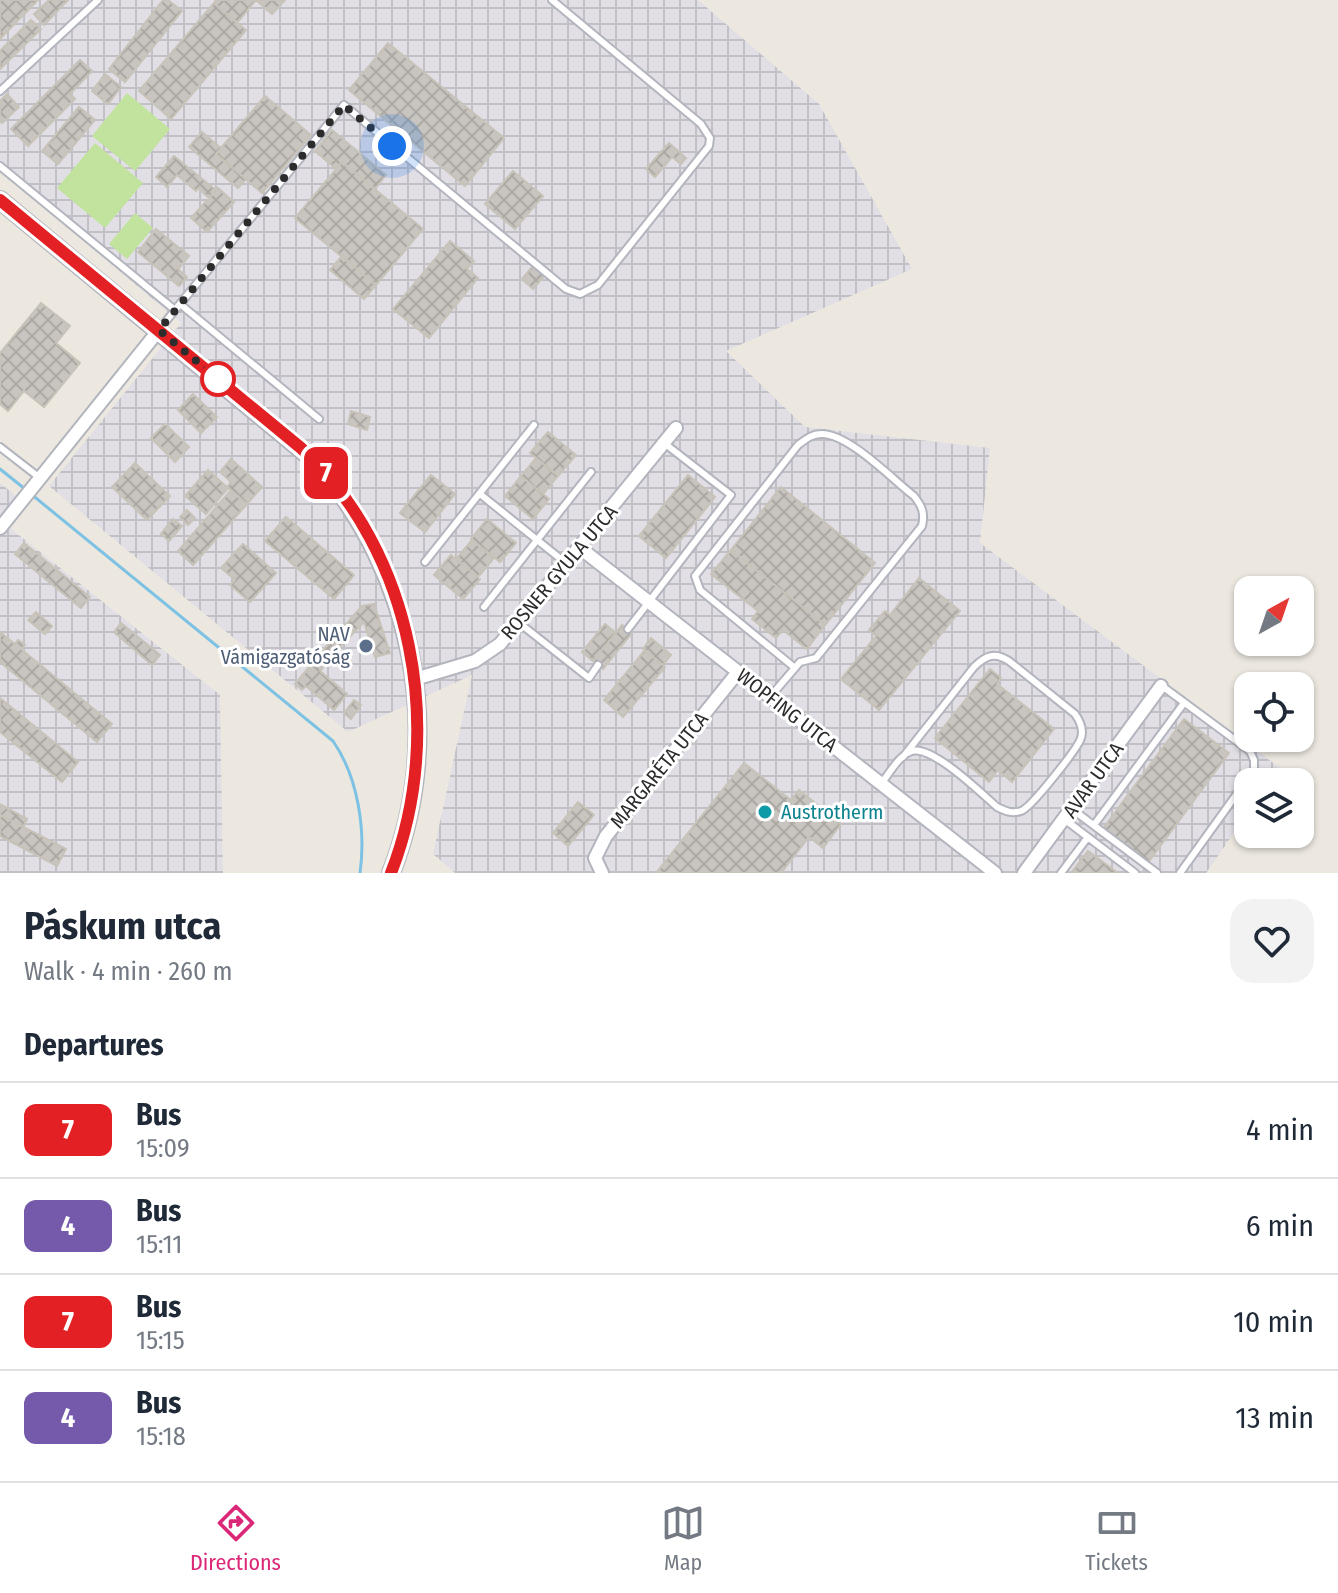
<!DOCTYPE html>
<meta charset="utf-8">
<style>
:root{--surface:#fff;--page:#f2f2f3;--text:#1f2937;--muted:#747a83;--line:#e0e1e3;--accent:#db2777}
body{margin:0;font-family:"Fira Sans Condensed",sans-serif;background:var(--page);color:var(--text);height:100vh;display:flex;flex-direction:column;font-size:30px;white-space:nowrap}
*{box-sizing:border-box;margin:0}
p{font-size:26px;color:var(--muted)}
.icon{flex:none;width:44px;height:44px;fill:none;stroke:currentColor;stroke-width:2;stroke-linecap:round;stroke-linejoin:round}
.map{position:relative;height:873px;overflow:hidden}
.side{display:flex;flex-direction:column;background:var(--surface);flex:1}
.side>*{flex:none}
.badge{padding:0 16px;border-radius:12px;font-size:28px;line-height:52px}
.needle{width:52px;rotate:40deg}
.buttons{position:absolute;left:1234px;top:576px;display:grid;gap:16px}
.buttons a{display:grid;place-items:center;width:80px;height:80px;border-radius:16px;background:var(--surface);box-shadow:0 2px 6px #0004;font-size:40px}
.you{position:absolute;width:40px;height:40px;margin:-20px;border:6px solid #fff;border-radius:50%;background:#1a73e8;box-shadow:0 0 0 12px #1a73e833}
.map>.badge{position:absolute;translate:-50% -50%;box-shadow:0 0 0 4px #fff}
h2{padding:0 24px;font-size:30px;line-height:72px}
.round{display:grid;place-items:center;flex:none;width:84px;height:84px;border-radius:24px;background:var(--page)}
.headline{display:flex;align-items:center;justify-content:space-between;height:136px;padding:0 24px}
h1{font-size:38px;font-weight:700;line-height:60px}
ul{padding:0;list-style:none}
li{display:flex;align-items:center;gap:24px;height:96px;padding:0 24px;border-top:2px solid var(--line)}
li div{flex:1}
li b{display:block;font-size:30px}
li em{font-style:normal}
li .badge{min-width:88px;font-weight:700;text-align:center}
.dock{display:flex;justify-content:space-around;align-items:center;height:112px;border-top:2px solid var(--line);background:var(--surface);font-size:22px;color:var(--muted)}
.dock a{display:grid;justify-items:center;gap:4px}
.dock .selected{color:var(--accent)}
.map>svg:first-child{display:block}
</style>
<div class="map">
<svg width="1338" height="873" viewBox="0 0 1338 873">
<defs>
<pattern id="industrial-grid" width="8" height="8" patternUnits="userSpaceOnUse" patternTransform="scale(2)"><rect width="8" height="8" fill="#e1dfe5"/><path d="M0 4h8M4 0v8" fill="none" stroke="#c1c0c5"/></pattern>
<pattern id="building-cross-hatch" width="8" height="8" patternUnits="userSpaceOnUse" patternTransform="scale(2)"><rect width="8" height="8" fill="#c8c4bf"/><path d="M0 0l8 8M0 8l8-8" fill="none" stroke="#aca9a4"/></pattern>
</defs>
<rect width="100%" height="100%" fill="#ece8e0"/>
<path fill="url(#industrial-grid)" d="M0 0H698L819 104 912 269 726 351 805 427 990 448 980 543 1280 768 1270 782H1248V813L1206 873H455L433 854 472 675 348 732 49 486 181 323 0 170Z
M0 483 27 505 10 528 220 695 223 873H0Z"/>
<path fill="#c2e39e" d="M127 93 170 129 135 171 92 136Z
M95 143 143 183 105 228 57 188Z
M135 213 153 228 127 259 109 244Z"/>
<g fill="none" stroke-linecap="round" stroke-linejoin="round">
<path stroke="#7dc2e4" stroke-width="3" d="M0 469 25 489
M31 494 333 741C358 777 366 830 360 873"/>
</g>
<path fill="url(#building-cross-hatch)" stroke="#c8c3b9" stroke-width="2" d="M0 0H38L0 39Z
M49 0H68L44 25 34 14Z
M163 0H168L182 11 125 82 109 69Z
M216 0H285L272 14 256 0 237 23 214 3Z
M214 3 246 30 171 119 139 91Z
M31 20 41 29 0 69V51Z
M388 43 504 138 465 186 349 90Z
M80 60 92 71 70 94 75 99 28 146 11 129Z
M105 74 121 87 108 104 92 91Z
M7 94 19 107 2 123 0 121V101Z
M265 96 311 135 262 193 216 154Z
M79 107 95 120 58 164 42 151Z
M332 130 386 175 375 189 342 162 336 169 315 151Z
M202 132 221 148 216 154 246 179 238 188 189 147Z
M669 143 686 158 681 164 672 157 655 177 646 169Z
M174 156 216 190 209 198 198 188 196 191 177 175 167 187 156 177Z
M342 162 423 229 376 285 295 218Z
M513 171 543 196 515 229 485 204Z
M218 188 234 202 207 232 191 218Z
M156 229 189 256 178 269 187 277 179 286 138 252Z
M450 241 474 261 467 269 478 278 429 338 393 309Z
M342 256 376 285 364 299 330 270Z
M533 266 544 276 533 289 522 279Z
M41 303 70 326 56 343 80 363 44 407 24 391 8 411 0 404V353Z
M193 394 217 417 201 433 178 410Z
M351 411 370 417 367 430 348 424Z
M165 424 189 447 175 462 151 438Z
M548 432 576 455 558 476 530 453Z
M536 458 558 476 543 494 521 476Z
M231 459 262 487 247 504 227 487 231 482 220 472Z
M135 463 170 496 147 520 112 487Z
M208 470 228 488 206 514 185 496Z
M431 475 455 494 425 532 400 513Z
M688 475 715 497 666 558 639 536Z
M521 476 549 499 533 519 505 496Z
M781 487 875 563 825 625 731 550Z
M231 490 247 504 193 565 178 551Z
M187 510 195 518 188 525 180 517Z
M286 517 354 575 334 599 265 541Z
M173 519 182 526 169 541 161 534Z
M487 519 516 543 500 562 471 539Z
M472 540 494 558 478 577 456 559Z
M24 543 90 597 81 608 15 554Z
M243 544 276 573 250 602 230 585 235 580 221 568Z
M731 550 825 625 807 649 783 630 776 638 752 619 758 611 711 574Z
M451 555 480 579 463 599 434 575Z
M919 578 960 611 879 710 841 679 876 636 869 630 885 611 890 615Z
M374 604 390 653 375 657 364 622 338 649 330 642 362 606Z
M36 612 52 626 45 634 28 620Z
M121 623 160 655 152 665 114 632Z
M605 624 616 633 593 661 582 652Z
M622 625 632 633 603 669 593 661Z
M0 632 15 644 18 640 25 645 21 649 112 724 97 742 0 662Z
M651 638 671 655 663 665 643 649Z
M330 642 338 649 320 671 347 694 334 710 306 686 302 690 295 684Z
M645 650 665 667 623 717 604 700Z
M990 669 1001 678 997 684 1054 729 1012 782 998 770 989 782 935 738Z
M0 698 78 762 62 782 0 732Z
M354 700 361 705 351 719 344 713Z
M1184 719 1229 753 1147 864 1102 830Z
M744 763 791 800 799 790 841 824 823 848 809 837 781 873H656Z
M578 802 594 815 568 846 553 833Z
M0 804 27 819 23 827 0 815Z
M0 815 66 849 57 866 0 836Z
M1088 851 1118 873H1071Z"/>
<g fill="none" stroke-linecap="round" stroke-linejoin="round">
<defs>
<path id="lane" d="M0 91 98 0
M0 166 175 310 159 330
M180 304 319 419
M175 310 344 105 566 289 580 294 598 285 709 146 710 138 701 124 552 0
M0 447 40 478
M480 494 567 564
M425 562 534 425
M484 607 591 472
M518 622 589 678 598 665
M628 629 731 495 664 443
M1162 686 1250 751 1254 760V770L1180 873
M770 697 800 662 816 658 922 526C925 513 922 506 914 496 892 479 848 433 821 434 812 434 806 439 798 445L695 576 700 590 795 668
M881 784C889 774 899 755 912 751 932 745 981 793 997 807 1005 811 1012 814 1021 811 1031 808 1078 748 1081 738 1084 729 1080 721 1075 714L1009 661C995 652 986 655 974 667L903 757
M1072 809 1157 873
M1064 819 1135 873
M1094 825 1184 703
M1061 873 1088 837"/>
<path id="street" d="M0 528 159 330
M580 548 995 873
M415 679 475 661 500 644 676 428
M602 873 595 858 606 836 738 672
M1024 873 1161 686"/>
<path id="secondary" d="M0 200 316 462C413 573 446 734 391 873"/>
</defs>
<use href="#lane" stroke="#b3b5be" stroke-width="10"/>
<use href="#street" stroke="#b3b5be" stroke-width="16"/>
<use href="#secondary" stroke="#b3b5be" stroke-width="20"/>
<use href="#lane" stroke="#fff" stroke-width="6"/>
<use href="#street" stroke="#fff" stroke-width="12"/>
<use href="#secondary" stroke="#fff" stroke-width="16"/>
</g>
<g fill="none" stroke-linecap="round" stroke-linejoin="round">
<defs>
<path id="line" d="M0 200 301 448C414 552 446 733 391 873"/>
</defs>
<use href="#line" stroke="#fff" stroke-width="18"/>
<use href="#line" stroke="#e32124" stroke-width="12"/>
<path stroke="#2c2c2c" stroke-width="8" stroke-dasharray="0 14.4" d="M218 379 159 330 344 105 392 146"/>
</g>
<circle fill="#fff" stroke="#e32124" stroke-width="4" cx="218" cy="379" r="16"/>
<circle fill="#5c6f8a" stroke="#fff" stroke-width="3" cx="366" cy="646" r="8"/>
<circle fill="#0f9aa8" stroke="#fff" stroke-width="3" cx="765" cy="812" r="8"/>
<g text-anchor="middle" stroke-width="6" stroke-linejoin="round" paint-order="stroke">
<g font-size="20" fill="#2c2c2c" stroke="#fff">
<text transform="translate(559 572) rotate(-50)" y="7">ROSNER GYULA UTCA</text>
<text transform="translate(787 710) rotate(38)" y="7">WOPFING UTCA</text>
<text transform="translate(659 770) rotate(-51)" y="7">MARGARÉTA UTCA</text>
<text transform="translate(1093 780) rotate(-54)" y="7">AVAR UTCA</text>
</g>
<g font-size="20" fill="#4e5e75" stroke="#fff" text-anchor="end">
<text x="350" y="641">NAV<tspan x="350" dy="23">Vámigazgatóság</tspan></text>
</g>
<g font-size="20" fill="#0d838f" stroke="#fff" text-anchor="start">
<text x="781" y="819">Austrotherm</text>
</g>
</g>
</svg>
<div class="buttons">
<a><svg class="needle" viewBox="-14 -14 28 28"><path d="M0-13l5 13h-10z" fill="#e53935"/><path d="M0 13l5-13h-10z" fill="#747a83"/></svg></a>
<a><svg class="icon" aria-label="locate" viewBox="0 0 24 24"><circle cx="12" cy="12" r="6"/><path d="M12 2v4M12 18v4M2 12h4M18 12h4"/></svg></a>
<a><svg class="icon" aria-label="layers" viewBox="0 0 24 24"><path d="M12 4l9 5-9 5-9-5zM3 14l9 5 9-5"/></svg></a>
</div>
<div class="you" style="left:392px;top:146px"></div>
<b class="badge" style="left:326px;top:473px;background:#e32124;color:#fff">7</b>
</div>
<section class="side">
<div class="headline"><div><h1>Páskum utca</h1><p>Walk · 4 min · 260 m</p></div><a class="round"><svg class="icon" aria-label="heart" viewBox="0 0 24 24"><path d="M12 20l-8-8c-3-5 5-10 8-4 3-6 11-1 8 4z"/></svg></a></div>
<h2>Departures</h2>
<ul>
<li><span class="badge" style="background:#e32124;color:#fff">7</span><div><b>Bus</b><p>15:09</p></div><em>4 min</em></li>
<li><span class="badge" style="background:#755aab;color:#fff">4</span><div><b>Bus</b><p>15:11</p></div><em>6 min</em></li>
<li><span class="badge" style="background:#e32124;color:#fff">7</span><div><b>Bus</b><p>15:15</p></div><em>10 min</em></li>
<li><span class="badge" style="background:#755aab;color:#fff">4</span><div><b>Bus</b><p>15:18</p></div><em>13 min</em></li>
</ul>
</section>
<nav class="dock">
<a class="selected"><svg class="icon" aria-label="directions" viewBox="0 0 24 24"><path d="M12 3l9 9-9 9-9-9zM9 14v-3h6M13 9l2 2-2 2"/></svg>Directions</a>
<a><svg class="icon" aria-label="map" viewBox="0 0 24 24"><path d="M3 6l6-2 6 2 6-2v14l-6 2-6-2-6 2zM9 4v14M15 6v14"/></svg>Map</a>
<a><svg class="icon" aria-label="tickets" viewBox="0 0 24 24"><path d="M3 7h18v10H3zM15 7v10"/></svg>Tickets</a>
</nav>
